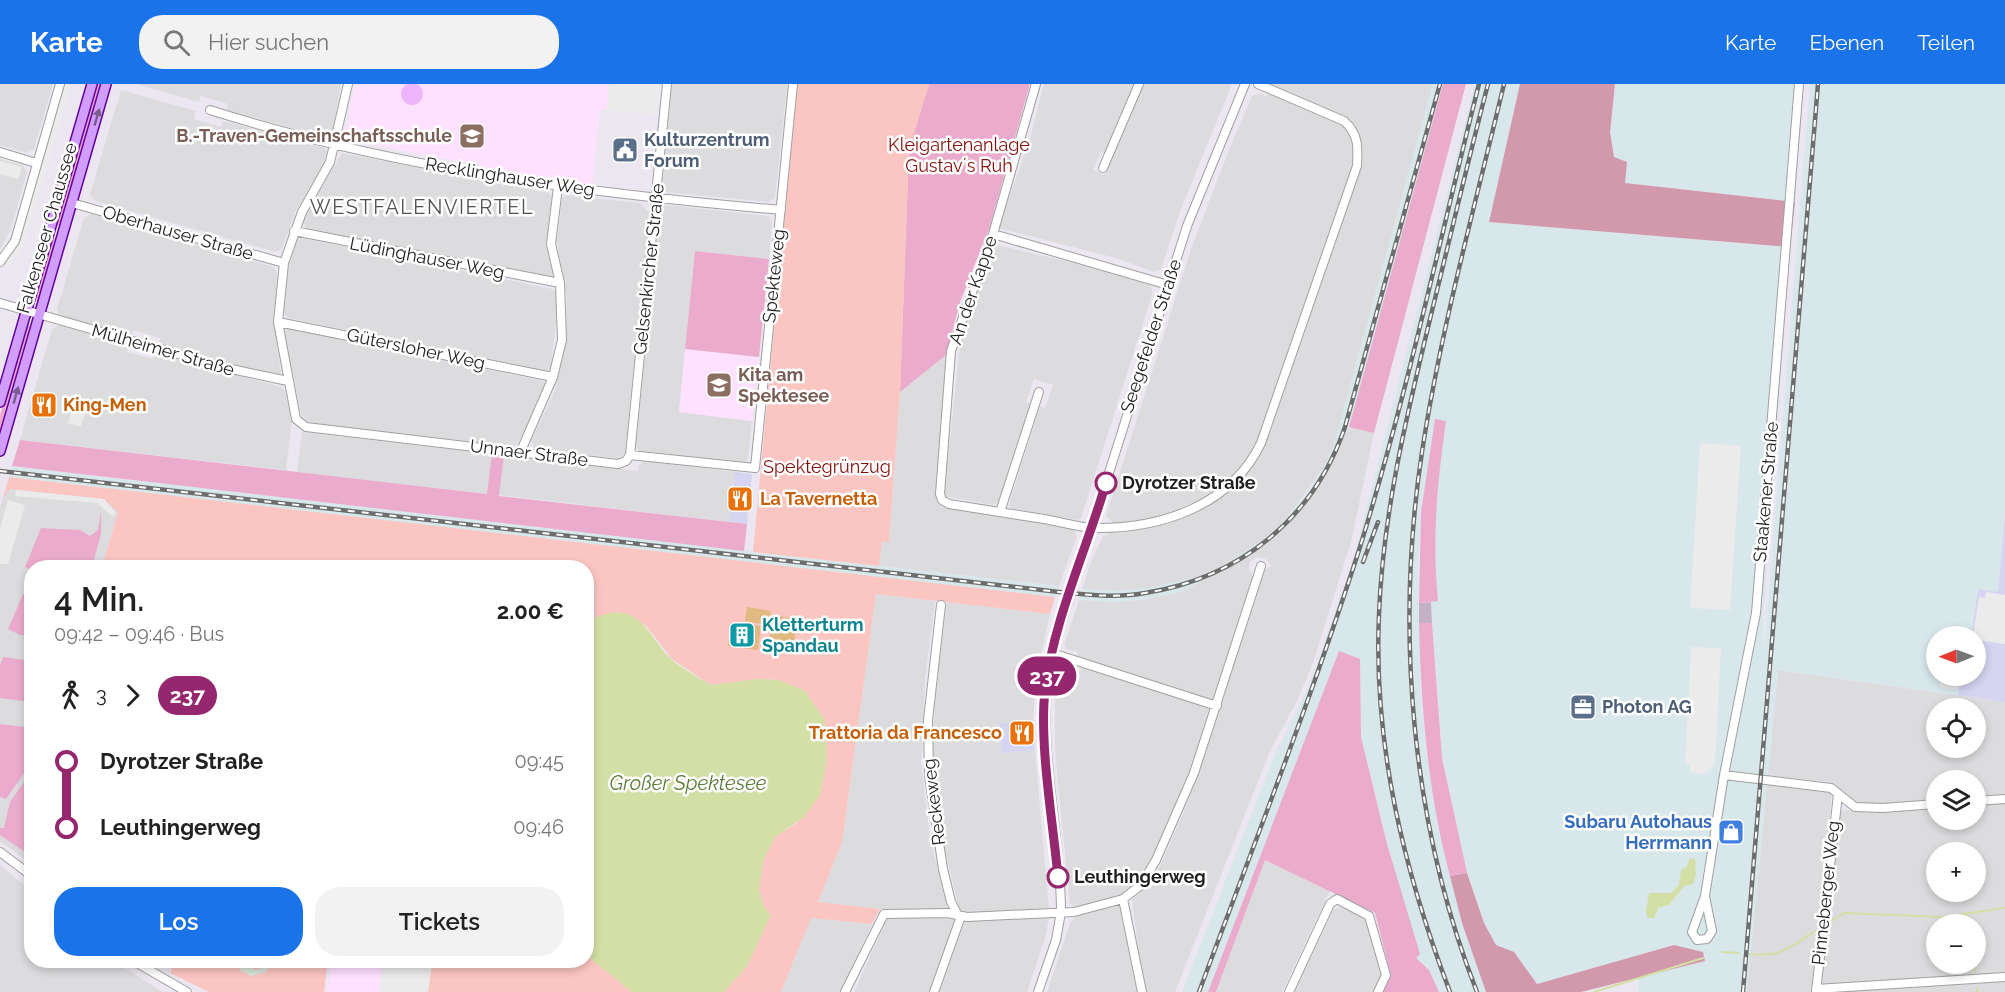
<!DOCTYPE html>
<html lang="de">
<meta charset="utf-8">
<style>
:root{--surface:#fff;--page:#f2f2f2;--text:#222;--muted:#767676;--accent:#1a73e8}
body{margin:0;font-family:Raleway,sans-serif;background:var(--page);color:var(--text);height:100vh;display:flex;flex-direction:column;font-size:22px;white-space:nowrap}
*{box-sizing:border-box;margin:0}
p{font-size:20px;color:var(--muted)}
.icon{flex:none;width:33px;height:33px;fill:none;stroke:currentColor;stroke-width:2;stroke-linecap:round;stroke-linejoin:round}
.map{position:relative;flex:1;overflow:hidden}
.details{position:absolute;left:24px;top:476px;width:570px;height:408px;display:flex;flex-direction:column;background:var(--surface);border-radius:24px;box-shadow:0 3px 9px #0003}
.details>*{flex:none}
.badge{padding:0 12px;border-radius:20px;font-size:21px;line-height:39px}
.needle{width:39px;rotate:269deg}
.fabs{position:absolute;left:1926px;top:542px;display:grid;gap:12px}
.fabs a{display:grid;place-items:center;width:60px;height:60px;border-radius:50%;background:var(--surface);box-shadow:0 3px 9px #0003;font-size:30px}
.map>.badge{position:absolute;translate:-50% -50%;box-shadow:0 0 0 3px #fff}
.legs{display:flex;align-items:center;gap:9px;height:66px;padding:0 30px;font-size:20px}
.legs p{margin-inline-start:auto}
.head{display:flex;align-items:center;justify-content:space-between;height:102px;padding:0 30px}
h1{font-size:33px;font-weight:600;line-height:45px}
.button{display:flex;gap:12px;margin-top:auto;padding:12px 30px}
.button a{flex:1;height:69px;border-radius:24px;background:var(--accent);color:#fff;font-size:24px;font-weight:600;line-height:69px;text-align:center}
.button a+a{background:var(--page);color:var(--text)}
ul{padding:0 30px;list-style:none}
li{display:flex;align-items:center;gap:21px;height:66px;font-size:22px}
li i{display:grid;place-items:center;width:9px;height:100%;margin:0 8px;background:currentColor}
li i::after{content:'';width:15px;height:15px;margin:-8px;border:4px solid;border-radius:50%;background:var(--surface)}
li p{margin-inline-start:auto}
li:first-child i{background:linear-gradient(#0000 50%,currentColor 0)}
li:last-child i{background:linear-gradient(currentColor 50%,#0000 0)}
header{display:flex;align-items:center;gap:36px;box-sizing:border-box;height:84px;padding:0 30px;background:var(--accent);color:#fff}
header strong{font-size:28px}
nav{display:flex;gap:33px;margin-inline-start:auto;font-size:21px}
.search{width:420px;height:54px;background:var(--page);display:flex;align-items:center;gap:15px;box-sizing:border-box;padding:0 21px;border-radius:24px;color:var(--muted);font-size:22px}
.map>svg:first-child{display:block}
</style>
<header>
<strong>Karte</strong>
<div class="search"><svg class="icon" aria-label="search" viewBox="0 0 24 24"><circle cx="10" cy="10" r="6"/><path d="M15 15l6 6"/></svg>Hier suchen</div>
<nav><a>Karte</a><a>Ebenen</a><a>Teilen</a></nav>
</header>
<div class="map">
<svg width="2005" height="908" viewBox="0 0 2005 908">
<rect width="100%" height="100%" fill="#ece6f0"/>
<path fill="#dcdcde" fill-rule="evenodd" d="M0 0H53L34 65 27 69 0 61Z
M136 0H341L332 49 325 53 226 26 228 20 201 12 199 18Z
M672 0H787L775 113 769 118 664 108 662 104Z
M1044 0H1134L1105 69 1101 68 1093 86 1105 91 1144 0H1232L1181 125 1161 185 1154 188 1116 174 998 144 1029 58Z
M1270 0H1433L1335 357 1324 383 1285 436 1273 449 1226 480 1198 493 1149 504 1115 507 1082 505 1091 478 1103 452 1108 450V447L1157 441 1217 414 1244 391 1261 366 1357 84 1350 36Z
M121 6 196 27 194 35 221 43 223 37 325 64 327 68 324 80 295 128 281 166 275 168 95 117 90 110Z
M1260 9 1266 12 1268 9 1344 42 1354 55 1352 86 1256 364 1239 388 1213 410 1185 424 1150 437 1115 441 1106 432 1192 162 1229 66 1252 12Z
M342 69 549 109 552 113 546 162 554 190 549 194 306 144 303 138 308 126Z
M0 75 23 81 27 88 11 145 0 166Z
M567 111 640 119 649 129 625 369 618 374 535 365 531 357 554 309 566 255 567 216 557 158 562 114Z
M664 121 768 132 772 138 769 175 696 167 693 184 679 328 752 337 748 375 745 378 639 367 636 362 659 125Z
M91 130 274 183 277 190 275 247 281 288 277 292 230 280 159 260 160 254 134 246 131 252 61 232 57 225 84 134Z
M302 154 552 205 557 210V229L551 284 546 287 288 234 284 229 287 192 295 158Z
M992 160 1070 178 1150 201 1153 208 1081 434 1077 436 1011 424 1009 420 1040 322 1045 324 1053 301 1034 295 1026 317 1031 320 999 418 994 421 944 412 961 253Z
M59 241 129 261 127 268 153 275 155 269 281 303 285 307 292 337 286 386 20 356 52 245Z
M288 244 543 297 546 301 531 336 517 360 511 362 310 339 301 330 286 256 285 247Z
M946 271 938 415 940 418 1073 444 1077 452 1059 502 879 482 882 457H889L900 308Z
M1349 343 1374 349 1351 458 1312 582 1296 619 1270 667 1175 908H1144L1132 816 1146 803 1161 780 1184 727 1262 488 1271 482 1266 475 1257 473 1250 478 1249 486 1254 494 1214 615 1212 616 1076 572 1078 568 1066 565 1064 561 1079 516 1117 518 1148 515 1183 507 1255 468 1282 447 1313 410Z
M302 348 492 370 488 410 297 388Z
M504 371 638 387 639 381 644 377 735 388 729 438 499 411Z
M9 405 104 415 118 427 102 483H32L31 780 0 757V423L5 408Z
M876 510 935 517 925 596 921 678 930 753 948 827 908 828 818 818 842 758Z
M947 518 1050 530 1036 594 1033 637 999 639 1002 669 1035 666 1049 826 960 830 941 751 932 682 935 607Z
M1063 582 1080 588 1081 584 1206 621 1210 629 1178 722 1148 789 1125 811 1076 824 1070 820 1055 667V614L1059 587Z
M1778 586 2005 618V710L1976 712V696H1936V716L1877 721 1854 718 1830 698 1768 692ZM1936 624H1976V663H1936Z
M1767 700 1828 706 1832 708 1812 908H1747Z
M2005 719V889L1821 902 1837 726 1892 728 1936 724V735H1976V721ZM1936 768H1976V807H1936ZM1936 840H1976V879H1936Z
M1265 776 1330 807 1282 908H1216Z
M0 781 31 807 32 876H112L163 908H0Z
M1121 821 1139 908H1047L1070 839 1079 829Z
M1342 823 1362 833 1368 840 1382 890 1373 908H1294L1334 825Z
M1050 830 1045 854 1027 908H939L966 835Z
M889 831 956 833 929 908H854Z
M811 834 872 840 841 908H781Z
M2005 895V908H1822Z"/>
<path fill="#d5d5f1" d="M735 388 752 390 747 440 729 438Z
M2005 429V618L1958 611 1961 591H1976V552H1966L1967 548 1972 544 1978 505 1998 507Z
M1033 637 1035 666 1002 669 999 639Z"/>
<path fill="#d7e7ea" d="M1433 0H1443L1349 343 1313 410 1282 447 1255 468 1183 507 1148 515 1117 518 1079 516 1082 505 1115 507 1149 504 1198 493 1226 480 1273 449 1305 412 1324 383 1335 357Z
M1475 0H1520L1489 138 1790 163 1763 532 1764 568 1810 0H2005V429L1998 508 1978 505 1972 544 1967 548 1966 552H1936V591H1961L1958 611 1778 586 1747 908H1639V893L1705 877 1703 868 1674 861 1537 900 1514 868 1496 861 1484 839 1464 777 1442 673 1431 518 1438 517 1433 467 1435 416 1446 337 1435 335 1421 428 1418 488 1421 613 1427 673 1445 772 1462 839 1486 908H1439L1429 886 1416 874 1361 653 1360 575 1339 567 1208 908H1182L1275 670 1310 600 1354 474Z
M1615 0H1803L1795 118 1625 99 1614 74 1610 48Z
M12 382 753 468 1059 502 1055 513 743 478 9 393Z"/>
<path fill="#fee0ff" d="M355 0H609L607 26H600L592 101 506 87 349 56 345 49Z
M685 265 759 273 752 337 679 328Z
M332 876H384L379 908H327Z"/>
<path fill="#c5b1c5" d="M1431 518 1432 539H1419V519Z"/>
<path fill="#ebabcc" d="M96 0H102L60 142 56 141Z
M929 0H1030L989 145 960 218 946 271 900 308 909 65Z
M1443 0H1466L1374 349 1349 343Z
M55 154 40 216 34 214 51 155Z
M695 167 769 175 759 273 685 265Z
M26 241 32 242 0 354V331Z
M1435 335 1446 337C1437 401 1432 453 1438 517L1419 519 1421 428Z
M20 356 487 410 492 370 504 371 499 412 747 440 744 467 12 382Z
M101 427V450L92 483H32L31 486 25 483 41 444 80 446 90 452 98 446Z
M23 510 31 511V552L20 551 8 545Z
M1419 539H1432L1442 674 1467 789 1450 792C1428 710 1421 624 1419 539Z
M1339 567 1360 575 1361 653 1387 760 1420 870 1416 874 1429 886 1439 908H1383L1391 891 1375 829 1265 776 1216 908H1208Z
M3 573 31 577V618L0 614V581Z
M0 640 24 643V648L31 649V663L28 666 25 688 6 715 0 713Z
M28 692 32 695 31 772 0 751V744H4L10 718Z"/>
<path fill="#d199ab" d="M1520 0H1615L1610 48 1614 73 1627 78 1625 99 1795 118 1790 163 1489 138Z
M1467 789 1484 839 1496 861 1514 868 1537 900 1674 861 1703 868 1705 877 1581 908H1486L1462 839 1450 792Z"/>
<path fill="#eeb5ff" d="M401 10a11 11 0 1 1 22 0a11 11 0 1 1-22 0Z"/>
<path fill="#fbc5c2" d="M797 0H929L909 65 900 308 889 458 882 457 879 482 753 468Z
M9 393 1055 513 1050 530 876 510 842 758 818 818 880 825 872 840 811 834 781 908H724L747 882 771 831 764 823 759 805 763 777 775 753 798 738 820 711 827 675 825 636 805 607 779 596 757 595 711 601 672 575 647 543 634 534 617 528 587 536 586 483H102L118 428 104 415 10 405 3 414Z
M587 872 632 908H428L432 879 411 876H586Z
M176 876H328L324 908H209L170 889Z"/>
<path fill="#e1b982" d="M747 523 771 527 769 541 745 537Z
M773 531 798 535 793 564 768 561Z
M731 539 761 542 758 566 728 562Z"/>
<path fill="#ebebeb" d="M63 0H71L24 161 7 184 2 180 17 159Z
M609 0H660L657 31 607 26Z
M0 77 22 83 18 95 0 90Z
M74 319 87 323 81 343 68 339Z
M1700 359 1741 362 1730 526 1690 524Z
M16 406 104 415 116 429 113 433 97 419 15 412Z
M8 416 25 421 8 480H0V445Z
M1986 508 2005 511V560L1976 556V552H1973L1979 513 1985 514Z
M1691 563 1721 564 1715 681 1707 688 1700 690 1690 688V680L1685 679Z
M1941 591H1959L1958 606 1939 603Z
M384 876 432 879 428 908H379Z"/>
<path fill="#dae6da" d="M235 876H246L248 882 255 886 262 884 269 876H276L265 888 252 892 241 887Z"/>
<path fill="#d4dfa5" d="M610 529C643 524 652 557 671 575 683 585 698 593 711 601L757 595 779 596 805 607 825 636 827 675 820 711 804 733 775 753 763 777 759 806 764 823 771 831 747 882 724 908H632L587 872V536Z
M1690 774 1695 775 1696 791 1693 800 1684 802 1669 821 1658 824 1654 834H1648L1646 828 1649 809H1671L1679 801 1681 786 1687 782Z"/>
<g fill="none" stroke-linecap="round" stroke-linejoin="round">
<path stroke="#d4dfa5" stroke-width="2" d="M1967 829 1969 840
M1833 836 1844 829 1942 833 2005 824
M1722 868 1739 869
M1750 870C1782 873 1789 864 1815 847
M1974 879 1975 888
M1977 904V908
M1594 908 1703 874"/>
<defs>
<path id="minor" d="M348 0 330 78 302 128 284 179 278 238 296 335 306 343 618 380 626 377 630 371 755 384 793 0
M1036 0 993 150 951 267 940 410 942 416 949 420C981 425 1013 430 1044 435 1061 438 1078 443 1094 444 1160 445 1231 422 1261 359L1357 82C1358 64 1359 50 1344 37L1258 0
M210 26C395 85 588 109 781 126
M0 68 36 79
M1103 84 1139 0
M72 119 284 179
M294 147 560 199
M993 150 1168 201
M0 178 15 157 60 0
M0 219 231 285 288 297
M278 238 553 293
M520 369 553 293 562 256 560 199 551 160 558 103
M630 371 667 0
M1000 428 1039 308
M1052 569 1217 622
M1724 691 1831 704 1855 723 1883 724 1936 720
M1976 717 2005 715
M0 768 32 792
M1705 812 1712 847 1707 855 1697 856 1692 848 1705 812 1724 691 1756 529 1799 0
M1123 815 1142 908
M132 876 187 908
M1816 905 2005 893
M845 908 884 830 948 829 967 833 1074 828 1123 815 1141 801 1156 776 1194 689 1261 482
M934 908 960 835 951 818 943 785 929 692 928 636 941 521
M1038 908 1056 856 1061 828C1061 740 1034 657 1052 569L1187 142 1245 0
M1289 908 1330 820 1337 815 1369 832 1386 891 1378 908
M1816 908 1838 710"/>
<path id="major" d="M0 318 92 0
M0 367 106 0"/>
</defs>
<use href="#minor" stroke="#a0a0a0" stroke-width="10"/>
<use href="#major" stroke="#63009b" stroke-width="12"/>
<use href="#minor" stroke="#fff" stroke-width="8"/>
<use href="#major" stroke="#d19dfe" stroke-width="9"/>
<defs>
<path id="rail" d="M0 387 1059 508C1087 511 1117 514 1145 509 1240 494 1314 434 1345 343L1440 0
M1363 478 1378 438
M1199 908C1254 760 1312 613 1360 463 1407 311 1440 154 1479 0
M1450 908C1404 787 1373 661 1379 530 1383 428 1407 330 1431 231 1450 154 1468 77 1488 0
M1477 908C1411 740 1395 546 1422 368 1441 244 1475 122 1504 0
M1743 908 1818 0"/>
</defs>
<use href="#rail" stroke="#6d6d6d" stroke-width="4.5"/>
<use href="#rail" stroke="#fff" stroke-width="2" stroke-dasharray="7" stroke-linecap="butt"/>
</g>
<defs><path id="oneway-solid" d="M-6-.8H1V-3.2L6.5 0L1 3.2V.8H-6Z" transform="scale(1.5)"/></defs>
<g fill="#785e8e">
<use href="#oneway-solid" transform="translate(97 33) rotate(-74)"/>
<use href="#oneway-solid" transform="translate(16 311) rotate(-74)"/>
</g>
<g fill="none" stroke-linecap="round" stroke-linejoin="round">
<defs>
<path id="line-1" d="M1058 793C1053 738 1039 660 1045 606 1054 535 1086 467 1106 399"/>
</defs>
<use href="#line-1" stroke="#fff" stroke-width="14"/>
<use href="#line-1" stroke="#95276e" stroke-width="9"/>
</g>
<defs>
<symbol id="school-square" viewBox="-11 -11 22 22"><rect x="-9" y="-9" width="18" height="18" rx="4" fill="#8d6e63" stroke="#fff"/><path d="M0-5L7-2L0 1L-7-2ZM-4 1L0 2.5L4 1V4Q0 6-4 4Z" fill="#fff"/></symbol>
<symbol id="civic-square" viewBox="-11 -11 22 22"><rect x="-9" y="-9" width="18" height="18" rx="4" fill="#5c6f8a" stroke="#fff"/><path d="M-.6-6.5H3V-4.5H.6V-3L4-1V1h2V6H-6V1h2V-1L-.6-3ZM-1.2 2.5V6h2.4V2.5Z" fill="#fff"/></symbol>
<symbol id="restaurant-square" viewBox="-11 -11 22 22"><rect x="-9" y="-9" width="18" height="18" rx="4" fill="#e8710a" stroke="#fff"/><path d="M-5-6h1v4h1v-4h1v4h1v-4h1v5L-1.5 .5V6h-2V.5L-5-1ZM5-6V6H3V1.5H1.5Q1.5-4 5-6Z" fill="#fff"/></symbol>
<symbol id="building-square" viewBox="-11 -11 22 22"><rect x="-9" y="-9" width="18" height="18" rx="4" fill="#0f9aa8" stroke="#fff"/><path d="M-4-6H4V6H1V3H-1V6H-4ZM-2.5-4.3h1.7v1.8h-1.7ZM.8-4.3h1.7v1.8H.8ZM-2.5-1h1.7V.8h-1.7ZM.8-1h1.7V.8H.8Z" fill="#fff"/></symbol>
<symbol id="office-square" viewBox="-11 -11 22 22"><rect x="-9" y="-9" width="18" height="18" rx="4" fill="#5c6f8a" stroke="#fff"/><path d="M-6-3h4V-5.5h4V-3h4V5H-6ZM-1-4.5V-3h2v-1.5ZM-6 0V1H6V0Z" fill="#fff"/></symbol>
<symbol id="shop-square" viewBox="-11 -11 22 22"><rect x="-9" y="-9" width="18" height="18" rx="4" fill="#3f7fe0" stroke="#fff"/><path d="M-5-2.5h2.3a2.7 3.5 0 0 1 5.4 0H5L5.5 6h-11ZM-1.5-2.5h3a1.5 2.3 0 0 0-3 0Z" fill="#fff"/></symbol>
</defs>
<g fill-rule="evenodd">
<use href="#school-square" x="457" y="37" width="30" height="30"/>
<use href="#civic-square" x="610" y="51" width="30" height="30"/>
<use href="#school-square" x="704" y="286" width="30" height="30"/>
<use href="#restaurant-square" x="29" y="306" width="30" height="30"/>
<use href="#restaurant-square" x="725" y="400" width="30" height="30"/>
<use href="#building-square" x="727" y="536" width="30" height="30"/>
<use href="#office-square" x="1568" y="608" width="30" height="30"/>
<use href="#restaurant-square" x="1007" y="634" width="30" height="30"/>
<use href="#shop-square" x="1716" y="733" width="30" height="30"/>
</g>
<g fill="#fff" stroke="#95276e" stroke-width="3">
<circle cx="1106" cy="399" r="10"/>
<circle cx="1058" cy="793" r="10"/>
</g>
<g text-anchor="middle" stroke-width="5" stroke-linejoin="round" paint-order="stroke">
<g font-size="18" font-weight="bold" fill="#785e54" stroke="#fff" text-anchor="end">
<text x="452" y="58">B.-Traven-Gemeinschaftsschule</text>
<text x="738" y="297" text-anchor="start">Kita am<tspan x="738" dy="21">Spektesee</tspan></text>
</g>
<g font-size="18" font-weight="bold" fill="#4e5e75" stroke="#fff" text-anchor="start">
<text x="644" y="62">Kulturzentrum<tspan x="644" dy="21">Forum</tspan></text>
<text x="1602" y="629">Photon AG</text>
</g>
<g font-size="18" fill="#820f09" stroke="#fff">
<text x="959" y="67">Kleigartenanlage<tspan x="959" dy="21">Gustav´s Ruh</tspan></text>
<text x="827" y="389">Spektegrünzug</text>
</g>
<g font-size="18" fill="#1f1f1f" stroke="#fff">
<text transform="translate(510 93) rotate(9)" y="6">Recklinghauser Weg</text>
<text transform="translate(47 144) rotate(-74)" y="6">Falkenseer Chaussee</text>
<text transform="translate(178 149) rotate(16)" y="6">Oberhauser Straße</text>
<text transform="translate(427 174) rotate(11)" y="6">Lüdinghauser Weg</text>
<text transform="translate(649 185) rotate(-84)" y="6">Gelsenkircher Straße</text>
<text transform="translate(774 192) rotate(-84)" y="6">Spekteweg</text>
<text transform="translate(973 206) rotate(-71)" y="6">An der Kappe</text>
<text transform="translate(1151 252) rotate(-72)" y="6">Seegefelder Straße</text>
<text transform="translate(416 265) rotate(12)" y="6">Gütersloher Weg</text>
<text transform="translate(163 266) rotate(16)" y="6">Mülheimer Straße</text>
<text transform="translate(529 369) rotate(7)" y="6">Unnaer Straße</text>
<text transform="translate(1766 408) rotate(-85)" y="6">Staakener Straße</text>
<text transform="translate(934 718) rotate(-97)" y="6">Reckeweg</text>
<text transform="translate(1826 809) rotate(-84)" y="6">Pinneberger Weg</text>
</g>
<g font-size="18" font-weight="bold" fill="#c56008" stroke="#fff" text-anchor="start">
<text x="63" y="327">King-Men</text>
<text x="760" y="421">La Tavernetta</text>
<text x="1002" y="655" text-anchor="end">Trattoria da Francesco</text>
</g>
<g font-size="18" font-weight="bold" fill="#1f1f1f" stroke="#fff" text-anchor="start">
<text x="1122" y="405">Dyrotzer Straße</text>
<text x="1074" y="799">Leuthingerweg</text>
</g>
<g font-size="18" font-weight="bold" fill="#0d838f" stroke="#fff" text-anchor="start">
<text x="762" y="547">Kletterturm<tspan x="762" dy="21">Spandau</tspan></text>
</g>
<g font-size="18" font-weight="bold" fill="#366cbe" stroke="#fff" text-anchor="end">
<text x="1712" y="744">Subaru Autohaus<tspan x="1712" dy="21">Herrmann</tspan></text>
</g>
<g font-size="20" letter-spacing="1.5" fill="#525252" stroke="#fff">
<text x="422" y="130">WESTFALENVIERTEL</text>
</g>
<g font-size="20" font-style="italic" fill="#5a7a35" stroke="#fff">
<text x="688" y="706">Großer Spektesee</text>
</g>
</g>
</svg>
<div class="fabs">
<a><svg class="needle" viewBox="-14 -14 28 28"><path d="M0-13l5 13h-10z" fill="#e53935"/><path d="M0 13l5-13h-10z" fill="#767676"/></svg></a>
<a><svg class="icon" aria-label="locate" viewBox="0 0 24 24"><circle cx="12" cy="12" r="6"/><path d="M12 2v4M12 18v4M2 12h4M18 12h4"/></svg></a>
<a><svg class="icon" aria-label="layers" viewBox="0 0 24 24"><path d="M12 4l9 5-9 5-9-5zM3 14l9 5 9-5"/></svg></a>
<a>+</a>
<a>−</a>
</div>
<b class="badge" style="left:1047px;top:592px;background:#95276e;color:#fff">237</b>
<section class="details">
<div class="head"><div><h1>4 Min.</h1><p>09:42 – 09:46 · Bus</p></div><b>2.00 €</b></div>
<div class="legs"><svg class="icon" aria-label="walk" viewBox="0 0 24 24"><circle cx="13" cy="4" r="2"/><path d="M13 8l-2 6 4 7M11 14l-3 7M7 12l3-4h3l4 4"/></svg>3<svg class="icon" aria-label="forward" viewBox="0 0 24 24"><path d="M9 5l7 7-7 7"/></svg><b class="badge" style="background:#95276e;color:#fff">237</b></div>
<ul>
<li><i style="color:#95276e"></i><b>Dyrotzer Straße</b><p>09:45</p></li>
<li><i style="color:#95276e"></i><b>Leuthingerweg</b><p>09:46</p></li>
</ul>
<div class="button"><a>Los</a><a>Tickets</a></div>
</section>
</div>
